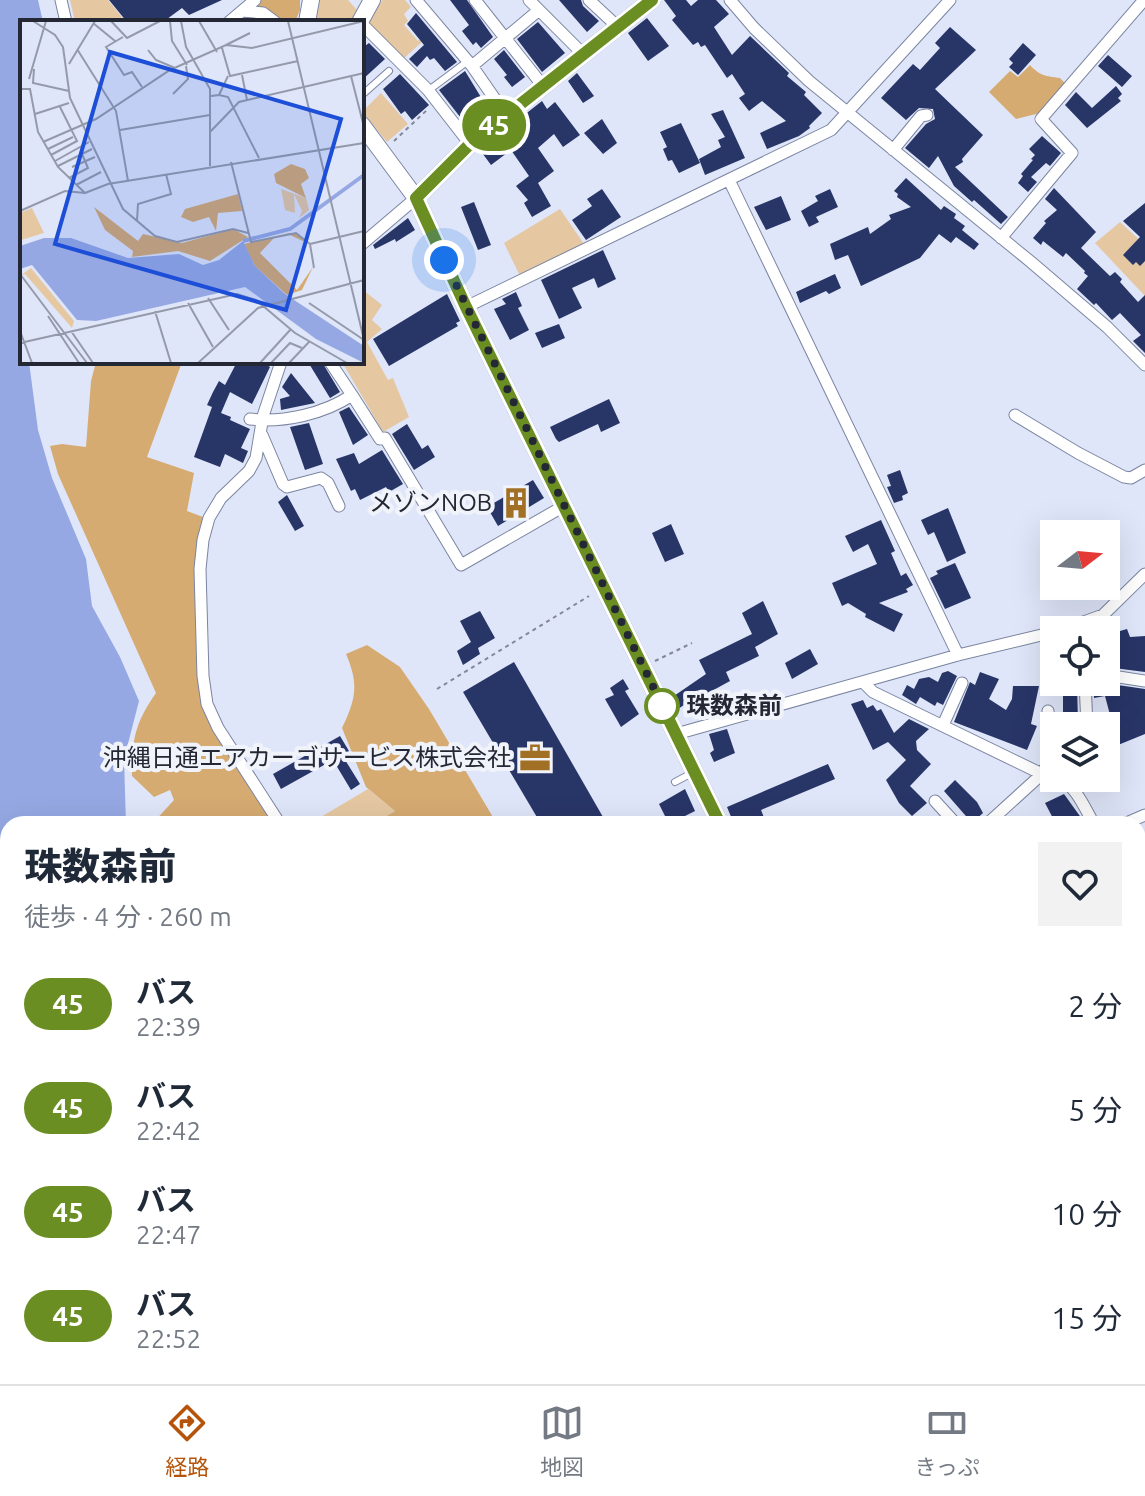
<!DOCTYPE html>
<html lang="ja">
<meta charset="utf-8">
<style>
:root{--surface:#fff;--page:#f2f2f3;--text:#1f2937;--muted:#747a83;--line:#e0e1e3;--accent:#b45309}
body{margin:0;font-family:Ubuntu,"Noto Sans JP",sans-serif;background:var(--page);color:var(--text);height:100vh;display:flex;flex-direction:column;font-size:30px;white-space:nowrap}
*{box-sizing:border-box;margin:0}
p{font-size:26px;color:var(--muted)}
.icon{flex:none;width:44px;height:44px;fill:none;stroke:currentColor;stroke-width:2;stroke-linecap:round;stroke-linejoin:round}
.map{position:relative;flex:1;overflow:hidden}
.side{position:absolute;left:0px;top:816px;width:1146px;height:568px;display:flex;flex-direction:column;background:var(--surface);border-radius:24px 24px 0 0;box-shadow:0 8px 32px #0002}
.side>*{flex:none}
.badge{padding:0 16px;border-radius:26px;font-size:28px;line-height:52px}
.needle{width:52px;rotate:74deg}
.buttons{position:absolute;left:1040px;top:520px;display:grid;gap:16px}
.buttons a{display:grid;place-items:center;width:80px;height:80px;border-radius:0px;background:var(--surface);box-shadow:0 8px 32px #0002;font-size:40px}
.you{position:absolute;width:40px;height:40px;margin:-20px;border:6px solid #fff;border-radius:50%;background:#1a73e8;box-shadow:0 0 0 12px #1a73e833}
.map>.badge{position:absolute;translate:-50% -50%;box-shadow:0 0 0 4px #fff}
.round{display:grid;place-items:center;flex:none;width:84px;height:84px;border-radius:0px;background:var(--page)}
.head{display:flex;align-items:center;justify-content:space-between;height:136px;padding:0 24px}
h1{font-size:38px;font-weight:800;line-height:60px}
ul{padding:0;list-style:none}
li{display:flex;align-items:center;gap:24px;height:104px;padding:0 24px}
li div{flex:1}
li b{display:block;font-size:30px}
li em{font-style:normal}
li .badge{min-width:88px;font-weight:700;text-align:center}
.tabs{display:flex;justify-content:space-around;align-items:center;height:112px;border-top:2px solid var(--line);background:var(--surface);font-size:22px;color:var(--muted)}
.tabs a{display:grid;justify-items:center;gap:4px}
.tabs .on{color:var(--accent)}
.map>svg:first-child{display:block}
</style>
<div class="map">
<svg width="1145" height="1384" viewBox="0 0 1145 1384">
<rect width="100%" height="100%" fill="#dfe6f9"/>
<path fill="#e5c8a2" d="M70 0H108L126 22H75Z
M320 0H348L357 10 351 22H315Z
M382 0H405L411 7 404 14 408 21 404 25 418 41 430 31 432 33 403 59 368 25Z
M381 93 408 124 387 142 362 112Z
M560 209 584 244 520 276 504 243Z
M1120 222 1145 245V296L1095 243Z
M362 289 382 305 372 320 382 329 367 342 388 380 393 378 409 417 383 432 342 362H362V334L366 330 362 326Z
M368 789 395 811 373 824H309Z"/>
<path fill="#d6ab72" d="M261 0H300V10L295 22H279L253 7Z
M1030 65C1040 76 1046 76 1060 78L1065 83 1040 113 1016 119 989 92 1010 71 1018 77Z
M96 362H182L147 457 194 473 187 511 203 517 196 553 199 681 204 703 277 824H152L174 800 170 790 154 797 132 776C132 739 135 723 156 693L58 474 50 446 62 444 86 447 91 381Z
M367 645 400 667 429 709 497 824H373L395 811 366 787 342 728C356 699 359 684 346 654Z"/>
<path fill="#95a8e3" d="M0 0H38L43 22H22V362H29L38 430 52 478 86 559 92 606 120 657 139 701 124 759 126 824H8V990L0 976Z
M8 1276V1376H80L76 1384H0V1294Z"/>
<g fill="none" stroke-linecap="round" stroke-linejoin="round">
<path stroke="#95a8e3" stroke-width="4" d="M586 1376 596 1384"/>
</g>
<path fill="#283567" d="M109 0H222L189 15 182 8 163 22H127Z
M450 0H467L493 37 481 48 476 42 473 45 462 31 469 25Z
M559 0H581L583 6 599 21 587 32Z
M664 0H686L691 6 698 0H716L729 14 714 27 732 55 750 36 789 73 787 76 806 92 804 95 822 113 809 126 810 128 799 136 767 149 760 133 786 121 762 101 749 111 739 98 745 94 732 74 727 78 705 45 701 47 698 42 693 45 672 20 676 16Z
M416 13 457 62 445 71 434 58 430 60 427 56 417 67 409 59 424 45 407 24Z
M647 18 669 46 648 61 628 33Z
M538 22 565 53 542 72 517 39Z
M950 27 976 50 935 89 983 135 962 159 963 162 955 167 1008 217 1001 224 974 200 972 202 954 186 938 156 929 168 905 148 926 124 935 119 933 109 919 108 906 120 881 98 913 64 920 70 940 48 935 43Z
M369 43 385 59 362 80V48Z
M1023 43 1036 55 1018 75 1009 67 1013 63 1009 59Z
M504 50 525 77 512 87 504 77 507 75 494 59Z
M1108 55 1132 76 1122 87 1098 66Z
M465 71 490 112 478 120 474 115 464 122 439 90Z
M577 73 594 96 583 103 568 81Z
M400 74 429 105 412 120 405 111 401 114 383 89Z
M1116 86 1122 94 1118 98 1121 101 1087 128 1065 105 1076 92 1092 108Z
M542 101 547 109 555 102 580 135 563 147 554 134 538 148 554 171 538 183 551 206 532 217 524 203 528 200 516 186 529 176 511 150 491 165 480 150Z
M723 110 745 158 705 175 699 159 721 147 718 140 725 137 711 114Z
M602 119 617 143 603 154 584 133Z
M681 123 700 163 679 173 672 160 668 161 663 149 667 147 660 132Z
M1042 136 1061 153 1050 166 1046 163 1031 177 1037 182 1028 192 1018 183 1023 176 1021 174 1033 160 1031 159 1035 155 1029 149Z
M906 178 941 210 944 206 956 214 954 218 965 226 962 230 979 244 974 250 956 237 951 243 939 234 920 258 861 286 848 255 835 260 830 244 868 227 870 234 891 219 889 215 911 207 897 197 898 194 894 191Z
M1054 188 1096 232 1081 248 1110 276 1115 272 1122 279 1120 282 1138 302 1145 295V353L1133 341 1141 335 1120 313 1112 320 1096 303 1094 305 1077 289 1088 276 1084 273 1085 271 1066 253 1063 257 1043 241 1041 245 1033 238 1046 223 1044 221 1057 210 1045 199Z
M602 189 621 217 586 240 572 220 592 206 587 199Z
M830 189 838 207 816 217 819 222 809 227 801 211 818 201 815 196Z
M781 196 791 220 766 230 754 207Z
M474 202 491 245 478 250 461 207Z
M1145 203V261L1140 266 1136 262 1133 265 1123 255 1140 237 1123 221Z
M408 218 415 230 396 242 395 239 375 249 373 245Z
M603 250 616 279 598 288 594 278 572 288 582 308 559 319 541 280Z
M835 274 841 288 829 294 826 291 800 303 796 292Z
M516 292 522 306 518 308 529 330 510 340 494 309 506 304 502 299Z
M447 294 460 321 456 323 458 326 389 366 373 339Z
M559 324 565 338 542 348 535 333Z
M237 362H262L270 367 252 404 230 392 221 413 231 417 230 420 250 429 241 448 248 451 243 463 225 454 220 467 194 457 212 407 207 405 213 392 219 381 225 385Z
M308 362H322L340 392 330 398Z
M291 373 315 403 281 410 280 399 290 396 282 387Z
M609 399 620 423 601 432 598 424 559 442 556 439 550 427Z
M349 407 368 435 353 445 339 412Z
M309 423 323 464 305 470 290 427Z
M407 424 422 449 428 445 435 457 414 470 392 434Z
M382 450 403 484 389 492 386 487 360 500 355 489 351 491 336 459 354 453 359 464Z
M900 470 908 493 902 496 903 500 894 503 887 487 891 486 887 475Z
M533 480 544 498 498 526 487 507Z
M287 495 304 526 295 531 278 502Z
M948 508 966 553 947 562 934 532 928 535 921 520Z
M881 520 895 551 891 553 901 576 906 573 913 585 906 589 908 592 879 603 903 614 894 632 865 617 866 614 848 603 842 606 832 583 877 564 868 544 853 552 845 536Z
M671 524 684 554 665 562 652 533Z
M955 563 971 598 945 609 930 578 938 574 936 571Z
M763 601 778 634 755 647 759 656 726 672 730 681 699 698 702 704 688 714 684 705 678 709 671 698 706 674 699 660 752 634 742 613Z
M480 611 495 638 478 648 480 654 463 665 457 651 471 642 460 621Z
M1127 629 1130 637 1145 636V672L1106 667V635Z
M810 649 818 664 792 679 785 663Z
M514 662 607 824H541L463 692Z
M948 671 957 676 943 705 937 702 935 706 920 697 916 704 902 695 907 685 914 689 919 679 929 677 938 682 942 673Z
M980 672 999 679 989 699 1006 710 1012 699 1013 686H1039L1031 724 1037 726 1027 750 954 722 970 682 975 685Z
M623 679 629 689 625 691 639 714 621 727 605 699 614 695 610 688Z
M1104 683 1145 689V734L1118 745 1105 696 1094 698V684Z
M1063 684H1077L1078 722H1066V717H1063Z
M863 700 867 708 873 705 877 711 881 709 894 733 909 719 929 729 916 741 917 750 931 764 910 786 927 803 912 816 899 803 886 780 906 760 888 742 873 750 851 704Z
M727 729 735 753 714 762 710 753 714 750 709 734Z
M340 736 349 751 342 755 360 784 351 790 333 760 281 789 273 774Z
M828 764 835 779 761 810 765 820 757 824H734L727 807Z
M955 780 977 802 983 813 972 823 944 791Z
M685 789 695 811 669 824 659 804Z
M1064 794 1082 819 1078 821 1079 824H1056L1045 803Z"/>
<g fill="none" stroke-linecap="round" stroke-linejoin="round">
<defs>
<path id="lane" d="M429 90 468 61
M362 95 389 71
M675 782 694 772
M495 1376 500 1384"/>
<path id="street" d="M61 0 66 22
M416 0 472 66 539 10
M475 0 543 86
M529 0 583 54
M589 0 618 27
M730 0 754 28 809 81 1031 262 1107 327 1145 365
M242 11 263 13 275 22
M229 22 255 0
M362 24 428 90 470 144
M472 66 506 115
M893 150 921 116 927 115
M729 180 958 655
M1001 238 1072 153 1041 119 1144 0
M362 244 416 198
M466 307 831 130 950 0
M330 362 352 395
M1015 415 1078 453 1124 477 1131 478 1145 470
M250 419C283 423 324 414 352 395L380 439 385 438 461 565 564 506
M262 435 283 484 287 487 321 478 328 483 339 506
M1061 630 1103 615 1145 574
M1106 675 1145 681
M863 682 873 692 1042 774 1054 776
M1085 682 1087 726
M1048 711 1049 717 1059 726
M943 725 962 683
M676 734 958 655 1054 632
M1058 778C1076 785 1085 809 1094 824
M935 801 956 824
M280 824 218 728 207 704 203 676 200 569 203 540 209 518 221 498 249 471 256 458 263 416 281 362
M987 824 1042 774 1054 753
M1124 824 1145 815
M1138 903 1145 916
M423 1384 425 1376"/>
<path id="secondary" d="M307 22 311 0
M360 22 372 0
M362 125 416 198 466 307 720 824
M416 198 470 144 652 0
M0 1040 8 1064
M1138 1199 1145 1195
M0 1222 8 1196
M0 1262 8 1273
M0 1299 8 1312
M45 1376 49 1384
M70 1376 75 1384
M977 1376 981 1384
M810 1384 824 1376"/>
</defs>
<use href="#lane" stroke="#7b85a1" stroke-width="8"/>
<use href="#street" stroke="#7b85a1" stroke-width="13"/>
<use href="#secondary" stroke="#7b85a1" stroke-width="18"/>
<path stroke="#838898" stroke-width="2" stroke-dasharray="4 4" stroke-linecap="butt" d="M394 141 427 110
M655 661 692 643
M437 689 589 596
M120 1384 124 1376"/>
<use href="#lane" stroke="#fff" stroke-width="6"/>
<use href="#street" stroke="#fff" stroke-width="11"/>
<use href="#secondary" stroke="#fff" stroke-width="16"/>
</g>
<g fill="none" stroke-linecap="round" stroke-linejoin="round">
<defs>
<path id="line" d="M652 0 470 144 416 198 466 307 720 824"/>
</defs>
<use href="#line" stroke="#fff" stroke-width="18"/>
<use href="#line" stroke="#6b8e23" stroke-width="12"/>
<path stroke="#242834" stroke-width="8" stroke-dasharray="0 14.4" d="M444 260 665 711 662 706"/>
</g>
<defs>
<symbol id="building-bare" viewBox="-9 -9 18 18"><path d="M-4-6H4V6H1V3H-1V6H-4ZM-2.5-4.3h1.7v1.8h-1.7ZM.8-4.3h1.7v1.8H.8ZM-2.5-1h1.7V.8h-1.7ZM.8-1h1.7V.8H.8Z" fill="#a17024" stroke="#f1f3fa" stroke-width="2.5" paint-order="stroke"/></symbol>
<symbol id="office-bare" viewBox="-9 -9 18 18"><path d="M-6-3h4V-5.5h4V-3h4V5H-6ZM-1-4.5V-3h2v-1.5ZM-6 0V1H6V0Z" fill="#a17024" stroke="#f1f3fa" stroke-width="2.5" paint-order="stroke"/></symbol>
</defs>
<g fill-rule="evenodd">
<use href="#building-bare" x="494" y="481" width="44" height="44"/>
<use href="#office-bare" x="513" y="736" width="44" height="44"/>
</g>
<circle fill="#fff" stroke="#6b8e23" stroke-width="4" cx="662" cy="706" r="16"/>
<g text-anchor="middle" stroke-width="8" stroke-linejoin="round" paint-order="stroke">
<g font-size="24" fill="#242834" stroke="#f1f3fa" text-anchor="end">
<text x="492" y="511">メゾンNOB</text>
<text x="511" y="766">沖縄日通エアカーゴサービス株式会社</text>
</g>
<g font-size="24" font-weight="bold" fill="#242834" stroke="#f1f3fa" text-anchor="start">
<text x="686" y="714">珠数森前</text>
</g>
</g>
<g transform="translate(20 20)">
<rect width="344" height="344" fill="#dfe6f9"/>
<path d="M261 169 286 178 289 190 279 198 282 191 274 174 275 193 265 190ZM12 188 24 213 1 220 0 193ZM11 248 54 301 52 308 5 254 0 256Z" fill="#e5c8a2"/>
<path d="M271 144 285 149 289 158 281 164 286 178 256 163 254 154ZM218 174 222 191 198 193 196 211 189 197 173 202 161 197 165 189ZM74 187 118 221 123 214 162 223 213 209 228 217 190 241 158 231 112 237 113 231 85 210ZM269 213 276 214 285 219 287 223 268 214 254 218 240 233 277 270 293 247 282 270 267 275 235 246 224 224Z" fill="#d6ab72"/>
<path d="M24 218H51L108 238 159 234 183 245 199 240 223 221 235 246 265 274 344 326V343L296 319 225 267 76 301 57 300 12 245 0 249V226Z" fill="#95a8e3"/>
<path fill="none" stroke="#95a8e3" stroke-width="4" d="M223 221 270 209 344 155"/>
<path fill="none" stroke="#949aaa" stroke-width="2" d="M13 1 35 15 43 27 50 78 103 189 135 216 157 222 213 209 228 213M91 1 107 18 140 1M150 1 152 21 167 45M161 1 166 27 190 69V146M179 1 197 32M268 1 344 320M73 3 95 21M103 17 86 27 104 55 112 52 122 67M206 25 230 13M202 28 210 56 278 41M57 29 96 91 108 161M128 30 136 40 155 48M49 44 75 1M14 49 13 63 49 71M222 55 227 80M331 56 344 107M9 59 26 1M0 69H10L18 112 38 147 65 173 88 164 344 123M153 74 168 59 166 46M199 75 208 77 239 138M191 76 199 75 208 56M15 94 49 83M100 110 190 95M190 112 219 82 344 53M23 122 76 99 150 50 206 25 232 28 344 1M28 129 53 117M31 135 57 121 40 87M35 141 69 122M211 142 231 222 276 213 290 224 294 248M38 146 72 129M52 147 75 137M49 158 68 148 62 134M56 165 81 152M0 191 45 171 65 173M117 201 118 184 151 174 146 154M290 224 344 211M0 254 67 343M188 278 209 310M168 283 193 327M289 283 344 320M135 291 151 343M28 296 59 343M0 311 12 343M51 311 73 343M0 323 217 274 236 280 275 313 327 343M178 343 238 288 344 260M240 343 271 309M251 343 270 323 282 328M269 343 289 322"/>
<path fill="#1d4ed8" fill-opacity="0.15" stroke="#1d4ed8" stroke-width="4" d="M90 32 321 99 266 290 35 224Z"/>
<rect width="344" height="344" fill="none" stroke="#242834" stroke-width="4"/>
</g>
</svg>
<div class="buttons">
<a><svg class="needle" viewBox="-14 -14 28 28"><path d="M0-13l5 13h-10z" fill="#e53935"/><path d="M0 13l5-13h-10z" fill="#747a83"/></svg></a>
<a><svg class="icon" aria-label="locate" viewBox="0 0 24 24"><circle cx="12" cy="12" r="6"/><path d="M12 2v4M12 18v4M2 12h4M18 12h4"/></svg></a>
<a><svg class="icon" aria-label="layers" viewBox="0 0 24 24"><path d="M12 4l9 5-9 5-9-5zM3 14l9 5 9-5"/></svg></a>
</div>
<div class="you" style="left:444px;top:260px"></div>
<b class="badge" style="left:494px;top:125px;background:#6b8e23;color:#fff">45</b>
<section class="side">
<div class="head"><div><h1>珠数森前</h1><p>徒歩 · 4 分 · 260 m</p></div><a class="round"><svg class="icon" aria-label="heart" viewBox="0 0 24 24"><path d="M12 20l-8-8c-3-5 5-10 8-4 3-6 11-1 8 4z"/></svg></a></div>
<ul>
<li><span class="badge" style="background:#6b8e23;color:#fff">45</span><div><b>バス</b><p>22:39</p></div><em>2 分</em></li>
<li><span class="badge" style="background:#6b8e23;color:#fff">45</span><div><b>バス</b><p>22:42</p></div><em>5 分</em></li>
<li><span class="badge" style="background:#6b8e23;color:#fff">45</span><div><b>バス</b><p>22:47</p></div><em>10 分</em></li>
<li><span class="badge" style="background:#6b8e23;color:#fff">45</span><div><b>バス</b><p>22:52</p></div><em>15 分</em></li>
</ul>
</section>
</div>
<nav class="tabs">
<a class="on"><svg class="icon" aria-label="directions" viewBox="0 0 24 24"><path d="M12 3l9 9-9 9-9-9zM9 14v-3h6M13 9l2 2-2 2"/></svg>経路</a>
<a><svg class="icon" aria-label="map" viewBox="0 0 24 24"><path d="M3 6l6-2 6 2 6-2v14l-6 2-6-2-6 2zM9 4v14M15 6v14"/></svg>地図</a>
<a><svg class="icon" aria-label="tickets" viewBox="0 0 24 24"><path d="M3 7h18v10H3zM15 7v10"/></svg>きっぷ</a>
</nav>
